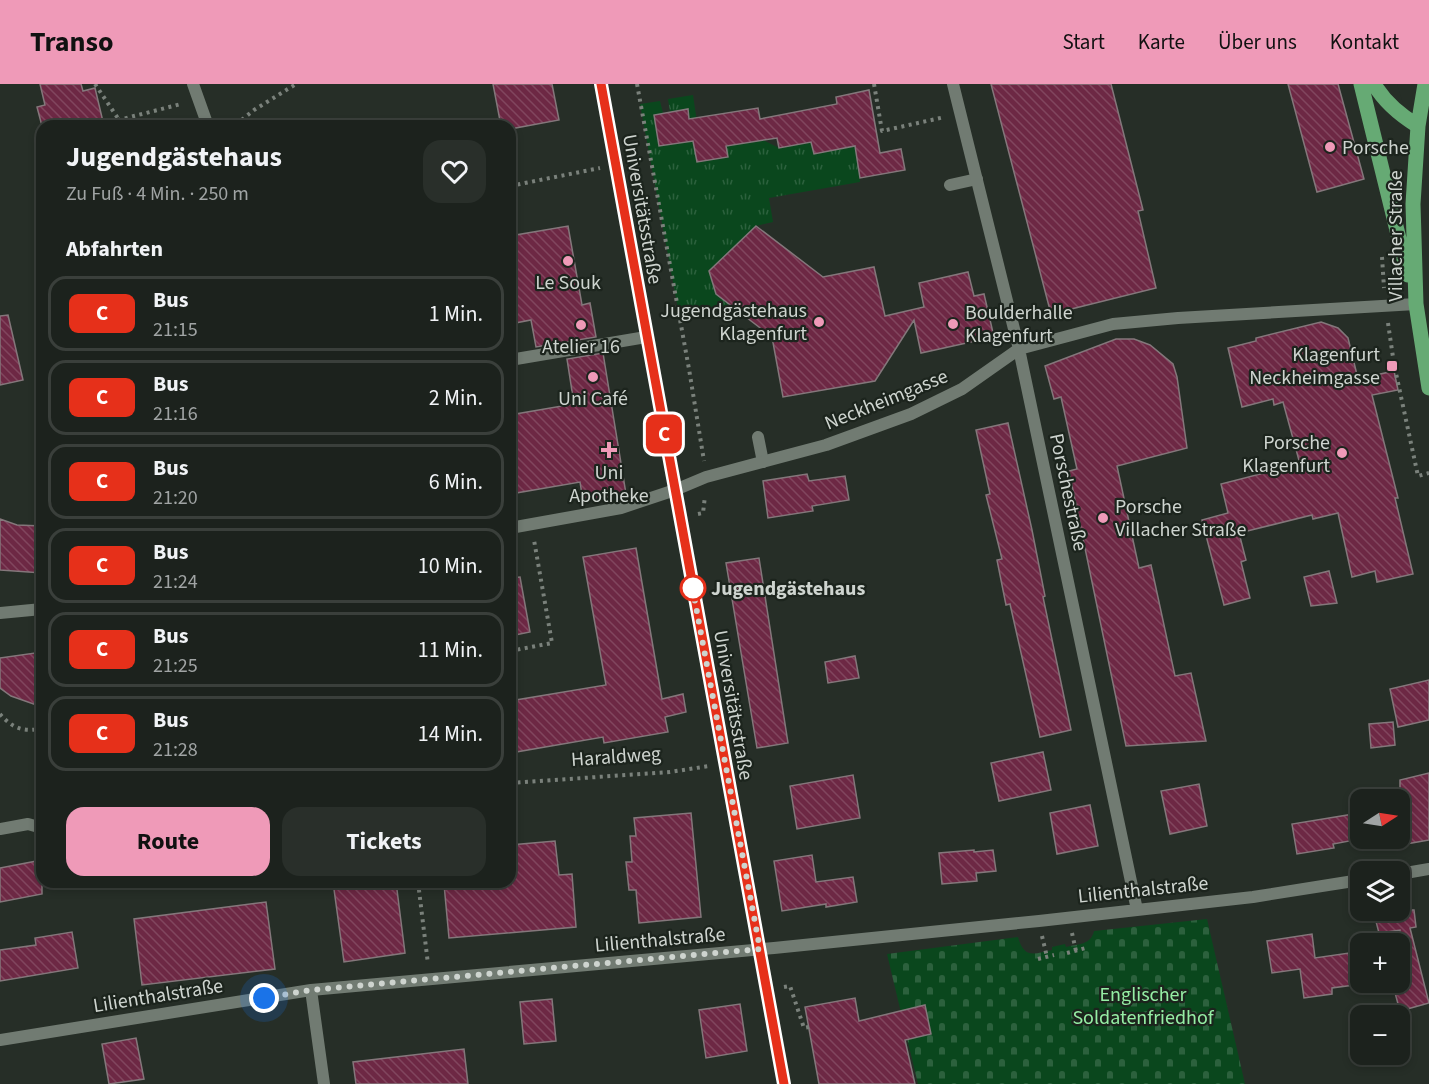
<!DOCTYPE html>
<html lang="de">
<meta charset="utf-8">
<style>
:root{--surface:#1c221d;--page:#292f2a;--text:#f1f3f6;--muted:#a0a4a4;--line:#3a3f3b;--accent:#ef9ab8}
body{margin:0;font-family:"Source Sans 3",sans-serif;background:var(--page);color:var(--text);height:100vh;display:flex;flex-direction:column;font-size:22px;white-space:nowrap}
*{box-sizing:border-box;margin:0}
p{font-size:20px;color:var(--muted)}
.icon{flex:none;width:33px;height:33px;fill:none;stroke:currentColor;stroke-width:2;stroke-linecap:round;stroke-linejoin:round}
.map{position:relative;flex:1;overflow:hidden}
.drawer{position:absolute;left:36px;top:36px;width:480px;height:768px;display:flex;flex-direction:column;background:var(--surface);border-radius:18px;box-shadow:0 3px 9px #0003,0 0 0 2px var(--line)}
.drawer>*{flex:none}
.badge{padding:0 12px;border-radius:9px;font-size:21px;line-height:39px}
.needle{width:39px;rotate:78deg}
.controls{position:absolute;left:1350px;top:705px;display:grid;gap:12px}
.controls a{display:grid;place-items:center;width:60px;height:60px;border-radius:12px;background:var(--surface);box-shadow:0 3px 9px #0003,0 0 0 2px var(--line);font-size:30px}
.you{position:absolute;width:30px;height:30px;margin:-15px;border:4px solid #fff;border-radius:50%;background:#1a73e8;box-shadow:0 0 0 9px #1a73e833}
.map>.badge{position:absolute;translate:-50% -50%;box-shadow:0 0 0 3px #fff}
h2{padding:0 30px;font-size:22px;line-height:54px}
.round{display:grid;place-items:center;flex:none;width:63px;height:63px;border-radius:18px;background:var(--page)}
.overview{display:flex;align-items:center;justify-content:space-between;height:102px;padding:0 30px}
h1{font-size:28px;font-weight:700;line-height:45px}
.cta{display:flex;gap:12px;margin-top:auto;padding:12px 30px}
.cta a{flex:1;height:69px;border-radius:18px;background:var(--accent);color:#111;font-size:24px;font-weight:700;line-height:69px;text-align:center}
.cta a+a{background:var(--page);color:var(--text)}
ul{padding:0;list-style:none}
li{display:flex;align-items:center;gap:18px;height:75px;margin:0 12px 9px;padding:0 18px;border:3px solid var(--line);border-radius:18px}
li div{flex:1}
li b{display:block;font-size:22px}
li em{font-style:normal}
li .badge{min-width:66px;font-weight:700;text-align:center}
header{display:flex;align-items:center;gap:36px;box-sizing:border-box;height:84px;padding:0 30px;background:var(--accent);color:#111}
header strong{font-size:28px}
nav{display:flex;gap:33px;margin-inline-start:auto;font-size:21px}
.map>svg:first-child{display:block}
</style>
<header>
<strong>Transo</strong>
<nav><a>Start</a><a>Karte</a><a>Über uns</a><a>Kontakt</a></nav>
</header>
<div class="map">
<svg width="1429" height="1000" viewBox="0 0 1429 1000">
<defs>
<pattern id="grass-tufts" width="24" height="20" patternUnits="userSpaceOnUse" patternTransform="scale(1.5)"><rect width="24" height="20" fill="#0a471d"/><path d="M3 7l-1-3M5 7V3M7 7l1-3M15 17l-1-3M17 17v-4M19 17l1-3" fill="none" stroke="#2c613d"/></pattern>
<pattern id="cemetery-stones" width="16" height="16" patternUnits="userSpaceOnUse" patternTransform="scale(1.5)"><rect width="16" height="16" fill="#0a471d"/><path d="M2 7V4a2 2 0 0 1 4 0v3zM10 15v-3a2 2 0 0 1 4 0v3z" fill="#2c613d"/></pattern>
<pattern id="building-back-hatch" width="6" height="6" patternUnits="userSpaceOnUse" patternTransform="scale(1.5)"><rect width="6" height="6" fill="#6d2844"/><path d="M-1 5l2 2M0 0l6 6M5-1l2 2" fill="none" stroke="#81465e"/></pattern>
</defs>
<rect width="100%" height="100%" fill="#262e27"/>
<path fill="url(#grass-tufts)" d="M693 11 698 45 691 46 687 25 670 28 668 15Z
M660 17 663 29 654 31 659 62 693 57 697 78 728 73 726 62 763 56 779 64 811 58 814 70 845 64 855 41 860 98 769 114 773 138 756 142 709 187 716 210 732 223 678 225 640 20Z"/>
<path fill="url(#cemetery-stones)" d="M1207 835 1245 1000H918L887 870 1018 853C1024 875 1034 870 1052 866V863L1065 860 1066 863C1078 860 1091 861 1094 847Z"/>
<path fill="#262e27" d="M1397 0H1429V96L1426 94Z"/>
<path fill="url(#building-back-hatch)" stroke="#84777b" stroke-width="1.5" d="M40 0H81L83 7 95 4 104 42H42L37 23 45 21Z
M493 0H552L559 36 510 45V42H501Z
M991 0H1111L1143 126 1138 127 1156 204 1051 230Z
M1288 0H1338L1364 95 1317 108Z
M869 6 880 69 901 65 905 86 860 94 855 62 814 70 811 58 779 64 777 54 726 62 728 73 697 78 693 57 659 62 654 31 688 25 689 35 758 24 760 35 837 20 836 13Z
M568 142 582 221 590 219 596 253 536 263 531 236 510 240V152Z
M756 142 823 193 874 183 885 232 924 223 919 199 968 188 974 212 984 210 994 253 921 269 914 236 875 297 783 313 772 253 716 210 709 187Z
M8 231 23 296 0 301V232Z
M1321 238 1338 244 1348 254 1358 295 1394 287 1398 306 1372 311 1398 414H1395L1413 490 1377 498 1375 487 1352 493 1338 429 1313 435 1312 431 1239 449 1246 476 1241 478 1250 514 1224 521 1202 436 1228 429 1221 400 1300 380 1283 318 1274 321 1273 315 1242 323 1228 264 1256 257V254Z
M1116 255H1134L1150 261 1173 280 1177 293 1187 364 1117 382 1139 484 1151 481 1175 592 1191 589 1206 657 1126 662 1069 387 1077 385 1061 313 1054 315 1045 282Z
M603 269 626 410 583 417 580 398 510 410V331L574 320 567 275Z
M1008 339 1032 446 1045 512 1043 513 1071 646 1040 653 1010 520 1006 521 997 476 1002 475 986 411 990 410 976 346Z
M807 390 809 397 845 392 849 416 812 422 813 427 768 434 763 397Z
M0 435 17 441 42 442V489L0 486Z
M636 464 662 615 683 610 686 628 665 633 668 648 604 659 603 653 510 669V617L606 601 583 473Z
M759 474 788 659 757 664 726 479Z
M1329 487 1337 519 1311 522 1304 493Z
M520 493 530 548 510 552V494Z
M42 568V623L11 612 0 604V574Z
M855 572 859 594 828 599 825 578Z
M1429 596V636L1398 643 1390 605Z
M1393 638 1395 661 1371 664 1369 640Z
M1043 668 1051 706 999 717 991 679Z
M1429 689V756L1400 761V696Z
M853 691 860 734 797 745 790 702Z
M1199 700 1207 742 1170 750 1161 707Z
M1090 721 1098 762 1057 770 1050 729Z
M691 729 701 833 639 839 636 806H629L626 778H632L630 752H636L634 734Z
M1360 729V755L1333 760 1334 764 1297 770 1292 740Z
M555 757 559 791 572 790 576 843 449 854 444 800 455 798H510V761Z
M974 766V768L993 766 996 787 976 789 977 797 942 800 939 769Z
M812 771 816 798 853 793 857 818 826 823V820L782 827 774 777Z
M42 776V810L0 818V784Z
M333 798H396L405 869 344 878Z
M266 818 275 885 142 901 134 835Z
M1373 826H1414L1416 843 1410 844 1429 919 1400 927 1392 898H1400V846L1379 849Z
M72 848 78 884 0 897V866L36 861 35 854Z
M1312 850 1315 874 1349 869 1354 901 1332 904V910L1304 914 1300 885 1272 889 1267 857Z
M855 914 859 937 925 921 931 950 905 956 915 1000H819L805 923Z
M552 915 556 957 524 960 520 918Z
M740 920 747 967 706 974 699 926Z
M136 954 144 995 109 1000 102 960Z
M464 965 468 1000H356L353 978Z"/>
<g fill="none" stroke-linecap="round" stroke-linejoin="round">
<path stroke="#7a817b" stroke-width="4" stroke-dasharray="3 4.5" stroke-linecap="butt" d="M95 0 119 36 120 42
M637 0 689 285 704 377
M874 0 882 47 945 33
M103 40 181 20
M239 42V38L254 26 296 0
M510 102 600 84
M1382 173 1384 204
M1388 239 1394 280 1418 392 1429 389
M698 430 703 429 705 412
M510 567 552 559 534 456
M0 630C12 644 24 649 42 644
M510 699 670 688 709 682
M418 798 428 880
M1072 849 1076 867
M1042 852 1047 873
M1067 869 1086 864
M1038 875 1054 871
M784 903 790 902 804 944 809 943"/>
<path stroke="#717b72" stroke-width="12" d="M950 101 977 95
M510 276 646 253
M758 353 763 378
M0 745 28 740 42 744"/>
<path stroke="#717b72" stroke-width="12" d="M193 0 208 42
M601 0 784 1000
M953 0 1019 265 1137 826
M510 444 621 424 675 406 706 393 826 361 911 330 962 305 1019 265 1113 240 1178 234 1416 220
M0 529 42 525
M1400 790 1429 785
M311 906 324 1000
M0 956 311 906 774 864 1039 837 1253 813 1360 796"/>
<path stroke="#66aa74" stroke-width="15" d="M1361 0 1408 191
M1374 0C1385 19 1400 31 1418 42
M1425 0 1418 42 1413 120 1416 220 1429 304"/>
</g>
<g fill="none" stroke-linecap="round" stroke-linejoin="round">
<defs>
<path id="line" d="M601 0 784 1000"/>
</defs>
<use href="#line" stroke="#fff" stroke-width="14"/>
<use href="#line" stroke="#e6301a" stroke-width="9"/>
<path stroke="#ced4cf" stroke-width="6" stroke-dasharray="0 10.8" d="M264 914 311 906 760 865 691 496 693 504"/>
</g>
<g fill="#ef9ab8" stroke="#1c241d" stroke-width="2">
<circle cx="1330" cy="63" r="6"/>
<circle cx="568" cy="177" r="6"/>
<circle cx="819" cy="238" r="6"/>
<circle cx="953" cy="240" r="6"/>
<circle cx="581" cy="241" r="6"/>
<rect x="1386" y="276" width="12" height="12" rx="3"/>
<circle cx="593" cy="293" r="6"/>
<path d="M606 357h6v6h6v6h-6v6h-6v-6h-6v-6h6z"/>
<circle cx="1342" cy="369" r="6"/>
<circle cx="1103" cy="434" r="6"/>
</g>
<circle fill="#fff" stroke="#e6301a" stroke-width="3" cx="693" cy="504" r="12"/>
<g text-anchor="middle" stroke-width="4.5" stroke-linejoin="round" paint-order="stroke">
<g font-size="20" fill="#ced4cf" stroke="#1c241d">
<text x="1342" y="70" text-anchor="start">Porsche</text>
<text x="568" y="205">Le Souk</text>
<text x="807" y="233" text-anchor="end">Jugendgästehaus<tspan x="807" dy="23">Klagenfurt</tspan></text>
<text x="965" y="235" text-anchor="start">Boulderhalle<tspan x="965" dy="23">Klagenfurt</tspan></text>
<text x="581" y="269">Atelier 16</text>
<text x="1380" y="277" text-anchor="end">Klagenfurt<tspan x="1380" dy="23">Neckheimgasse</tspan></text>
<text x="593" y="321">Uni Café</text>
<text x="1330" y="365" text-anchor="end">Porsche<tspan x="1330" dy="23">Klagenfurt</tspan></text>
<text x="609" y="395">Uni<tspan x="609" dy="23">Apotheke</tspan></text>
<text x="1115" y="429" text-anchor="start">Porsche<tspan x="1115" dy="23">Villacher Straße</tspan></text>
</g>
<g font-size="20" fill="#ced4cf" stroke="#1c241d">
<text transform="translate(643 125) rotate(80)" y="7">Universitätsstraße</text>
<text transform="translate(1395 152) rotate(-90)" y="7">Villacher Straße</text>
<text transform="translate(886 315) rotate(-22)" y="7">Neckheimgasse</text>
<text transform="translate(1069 408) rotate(78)" y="7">Porschestraße</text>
<text transform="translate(734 621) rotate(80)" y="7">Universitätsstraße</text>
<text transform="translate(616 672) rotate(-4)" y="7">Haraldweg</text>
<text transform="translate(1143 805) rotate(-6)" y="7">Lilienthalstraße</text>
<text transform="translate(660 855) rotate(-5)" y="7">Lilienthalstraße</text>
<text transform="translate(158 911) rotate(-9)" y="7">Lilienthalstraße</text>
</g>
<g font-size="20" font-weight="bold" fill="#ced4cf" stroke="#1c241d" text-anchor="start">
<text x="711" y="511">Jugendgästehaus</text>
</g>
<g font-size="20" fill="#95eea4" stroke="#1c241d">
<text x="1143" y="917">Englischer<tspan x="1143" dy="23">Soldatenfriedhof</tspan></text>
</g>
</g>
</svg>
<div class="controls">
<a><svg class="needle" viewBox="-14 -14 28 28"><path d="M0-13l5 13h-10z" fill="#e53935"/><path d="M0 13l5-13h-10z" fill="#a0a4a4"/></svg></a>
<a><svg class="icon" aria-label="layers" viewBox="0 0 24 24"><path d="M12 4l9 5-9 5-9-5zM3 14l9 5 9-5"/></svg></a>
<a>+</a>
<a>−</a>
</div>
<div class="you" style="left:264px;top:914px"></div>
<b class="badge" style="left:664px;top:350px;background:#e6301a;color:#fff">C</b>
<section class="drawer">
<div class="overview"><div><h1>Jugendgästehaus</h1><p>Zu Fuß · 4 Min. · 250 m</p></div><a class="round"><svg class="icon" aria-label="heart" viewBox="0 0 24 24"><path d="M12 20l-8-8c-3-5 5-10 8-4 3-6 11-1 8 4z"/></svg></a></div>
<h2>Abfahrten</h2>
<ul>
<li><span class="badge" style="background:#e6301a;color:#fff">C</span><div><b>Bus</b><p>21:15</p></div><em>1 Min.</em></li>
<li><span class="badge" style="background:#e6301a;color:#fff">C</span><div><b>Bus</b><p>21:16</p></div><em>2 Min.</em></li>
<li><span class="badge" style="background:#e6301a;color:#fff">C</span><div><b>Bus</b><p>21:20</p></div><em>6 Min.</em></li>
<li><span class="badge" style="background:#e6301a;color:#fff">C</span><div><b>Bus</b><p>21:24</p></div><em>10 Min.</em></li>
<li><span class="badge" style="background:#e6301a;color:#fff">C</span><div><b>Bus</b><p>21:25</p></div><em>11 Min.</em></li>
<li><span class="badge" style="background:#e6301a;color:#fff">C</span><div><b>Bus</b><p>21:28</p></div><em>14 Min.</em></li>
</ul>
<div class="cta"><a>Route</a><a>Tickets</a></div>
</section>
</div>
